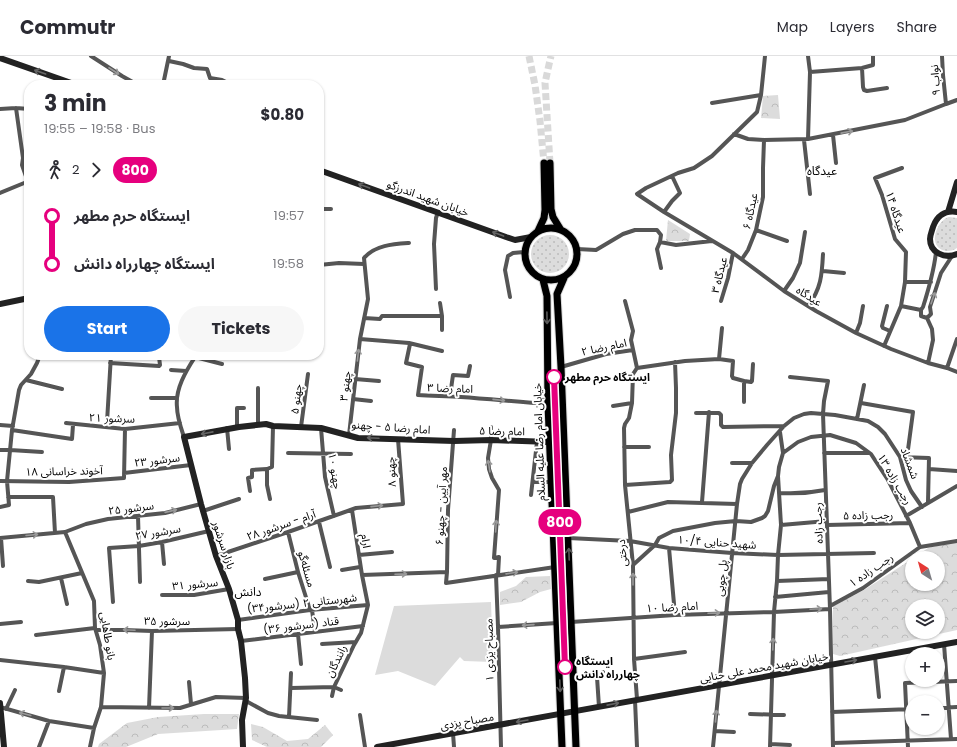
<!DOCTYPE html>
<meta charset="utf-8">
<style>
:root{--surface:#fff;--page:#f7f7f7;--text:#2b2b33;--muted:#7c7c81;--line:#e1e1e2;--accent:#1a73e8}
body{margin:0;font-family:Poppins,"Noto Sans Arabic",sans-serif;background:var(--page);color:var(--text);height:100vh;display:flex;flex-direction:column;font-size:15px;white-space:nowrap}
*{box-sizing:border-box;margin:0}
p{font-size:13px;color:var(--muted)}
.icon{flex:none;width:22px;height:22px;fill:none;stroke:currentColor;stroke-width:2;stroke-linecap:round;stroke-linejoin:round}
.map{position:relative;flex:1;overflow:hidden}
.side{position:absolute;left:24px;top:24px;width:300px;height:280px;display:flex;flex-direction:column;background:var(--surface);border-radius:16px;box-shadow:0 1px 3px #0004}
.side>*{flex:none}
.badge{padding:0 8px;border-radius:13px;font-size:14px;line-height:26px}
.needle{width:26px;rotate:323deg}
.controls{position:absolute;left:905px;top:495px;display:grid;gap:8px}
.controls a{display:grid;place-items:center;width:40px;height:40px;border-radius:50%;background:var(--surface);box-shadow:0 1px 3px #0004;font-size:20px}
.map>.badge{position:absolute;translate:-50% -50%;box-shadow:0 0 0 2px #fff}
.legs{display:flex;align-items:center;gap:6px;height:44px;padding:0 20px;font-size:13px}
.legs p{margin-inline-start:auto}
.headline{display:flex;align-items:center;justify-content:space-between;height:68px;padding:0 20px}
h1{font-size:22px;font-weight:700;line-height:30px}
.action{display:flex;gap:8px;margin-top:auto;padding:8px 20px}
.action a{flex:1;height:46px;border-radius:24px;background:var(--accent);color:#fff;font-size:16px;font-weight:700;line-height:46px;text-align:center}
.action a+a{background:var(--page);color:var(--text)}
ul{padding:0 20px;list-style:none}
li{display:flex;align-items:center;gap:14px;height:48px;font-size:15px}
li i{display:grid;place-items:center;width:6px;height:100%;margin:0 5px;background:currentColor}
li i::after{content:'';width:10px;height:10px;margin:-5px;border:3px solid;border-radius:50%;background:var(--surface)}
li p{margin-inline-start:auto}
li:first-child i{background:linear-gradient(#0000 50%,currentColor 0)}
li:last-child i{background:linear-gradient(currentColor 50%,#0000 0)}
header{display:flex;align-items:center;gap:24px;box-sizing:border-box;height:56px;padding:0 20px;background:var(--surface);border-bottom:1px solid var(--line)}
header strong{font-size:19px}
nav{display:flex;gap:22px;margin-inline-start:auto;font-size:14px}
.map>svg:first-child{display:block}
</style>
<header>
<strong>Commutr</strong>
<nav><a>Map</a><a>Layers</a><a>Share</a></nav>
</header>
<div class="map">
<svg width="957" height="691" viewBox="0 0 957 691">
<defs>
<pattern id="grass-dots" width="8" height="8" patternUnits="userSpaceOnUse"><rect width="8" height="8" fill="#dcdcdc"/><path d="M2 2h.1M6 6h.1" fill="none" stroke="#bbb" stroke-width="1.8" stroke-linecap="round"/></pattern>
<pattern id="park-crowns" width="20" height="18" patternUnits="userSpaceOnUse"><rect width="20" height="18" fill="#dcdcdc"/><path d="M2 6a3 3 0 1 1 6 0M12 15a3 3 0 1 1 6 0" fill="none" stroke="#bbb"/></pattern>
</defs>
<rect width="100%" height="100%" fill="#fff"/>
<path fill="url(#grass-dots)" d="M949 161 957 162V192C949 198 936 195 935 184 934 175 941 163 949 161Z
M531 198a19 19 0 1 1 38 0a19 19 0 1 1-38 0Z"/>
<path fill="url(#park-crowns)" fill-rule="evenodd" d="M778 39 780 63 761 62 763 40Z
M668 164 690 178 689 185H666Z
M957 485V574L840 600 833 598V550L864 534 912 503V528H938V502H913L928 492ZM912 550H938V576H912Z
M550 520 551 533 540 536 521 546 500 549V536L516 530 526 521Z
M204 658H239L237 673 158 678 126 691H98L99 688 127 667 158 661Z
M251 668 263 671 287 685 308 683 325 669 333 679 321 691H267L252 684Z"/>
<path fill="#dcdcdc" d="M491 546 493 606 464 605 460 601 435 630 398 615 375 619 394 550Z
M944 548 947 561 938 563V550H932Z"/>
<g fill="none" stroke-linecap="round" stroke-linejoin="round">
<path stroke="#d9d9d9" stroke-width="7" stroke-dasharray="7 3.5" stroke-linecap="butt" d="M529 0 535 29 540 65 544 107
M550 107 545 27 548 13 551 0"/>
<defs>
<path id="primary" d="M550 107 551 153 553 161 561 174
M525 198a26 26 0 1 1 52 0a26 26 0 1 1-52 0Z
M538 175 544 162 545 154 544 107
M564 222 557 238 561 311 576 691
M543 224 547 240 548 348 562 691"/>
</defs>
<use href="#primary" stroke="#dbdbdb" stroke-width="9"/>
<path stroke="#555" stroke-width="4" d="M91 0 122 20 138 29
M808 0 810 16 808 83
M942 0 943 19 946 48
M169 5 183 8 194 12 207 13 210 22 222 24 232 29
M862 12 863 31 864 34 867 35 887 32
M810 16 862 12 873 9V0
M163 29 169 0
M761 39 757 56 712 100 694 112 678 117 646 132 637 138 664 156 733 197 784 235 816 255 856 277 891 293 928 307 947 312 957 316
M712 47 761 39 764 10 765 0
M16 52 23 102 22 109 28 126
M0 53 16 52 29 53
M734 78 748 83 764 84 808 83 905 64 946 48 957 44
M833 79 836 107
M804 84 810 138
M0 137 29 125
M319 153H331
M664 156 672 145 680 137 672 120
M756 174 787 185
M577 193 596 194 623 178 635 174H657L661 179 660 186
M936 196C934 215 929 232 923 251L921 254V260L927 262 931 258 930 251 941 217 952 200
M742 203 748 194 756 174 763 141V112L764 84
M319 209 339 207 364 208
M661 212 657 193 660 186 676 189 712 185
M823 215 844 217
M905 226H931
M436 233 434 188 436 162 438 156
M784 235 793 222 800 207 805 176
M510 241 505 214 508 200 513 197 524 196
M625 245 633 275 631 284 637 312
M721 245 728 222 733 197
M440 247 442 260V274
M808 250C821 233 822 219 823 198
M887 250 882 270 883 272 890 275
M901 250 921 254
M364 262 380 263 382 260H442
M927 262 932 273 933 284 928 307
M856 277 860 267 863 250
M360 283 409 287 442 295
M410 288 406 307 422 311 418 339C432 340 447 340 461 341 490 343 519 346 548 348
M884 290 901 250 905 226 906 196 895 183 882 139 875 122 902 112
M719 303 722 272
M110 307 159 310 160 309 159 301 160 299 195 301 222 308
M561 311 606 298 633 294
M947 312 957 283
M171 314 186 315
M790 321 828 325 824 345 823 358 830 553 833 691
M355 323 379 325
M26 324 62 333
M744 325 751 326 752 325 753 308
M450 340 453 319 468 320 470 310
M151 342H177
M353 343 371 345
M861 347 913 356 907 401
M613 350 632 347
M696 357H719L721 359V369L723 371 784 370
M857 363 864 329
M107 366 111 299
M66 367 125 373 180 367
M0 369 13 370
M258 369V332
M301 371 308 318
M491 371V384L488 402 489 413 492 422 499 434 494 502 499 501 498 519
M227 372 229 393
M237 372V352H244
M321 372 325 421 334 460
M12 374 72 383 73 369
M454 374 448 454 447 516 446 527 555 511
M349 379 360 283 368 243 364 202C375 189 394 188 409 187
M184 381C181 372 177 361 177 351 175 333 186 315 195 301
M624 391H649
M0 394H10L42 396
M288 397 351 398
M783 397 798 386 811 381 830 379 856 387 871 398 888 424 910 467 920 491
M824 397H869
M900 401 929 402 928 446
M732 407H752
M929 413 957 415
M124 417 191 409
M0 425 69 426 124 422 125 373
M533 426H551
M625 429 670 426 672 424 671 399 676 357V332L675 306
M250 435 248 422 252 421V414L267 413
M779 437C795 438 810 437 825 434
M531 439 537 386
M8 441H53L55 477
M270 443 267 429V413L272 411 273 370
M702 446 709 356
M0 451 9 449 7 425 12 374 19 334 21 329 31 318 37 307 40 299
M203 455 239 443
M628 456 668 446 737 448
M138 460 140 526
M906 460 957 430
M319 466 330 511
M781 469 827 465
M827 469 910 467
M65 476 94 545 95 572 100 589 104 617 101 651 94 672 90 691
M288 476 298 516 310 554
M0 482 65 476 86 468 108 463 165 457 201 448
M1 482 3 510
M568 482 630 485 669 492 732 497 778 499 874 497
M162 486 164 508
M669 492 675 559
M359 499 392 496
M216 500 288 476 356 452 403 448 398 383
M633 509 655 489 659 482 673 475 715 467 736 465 751 466 762 462 765 460 768 455 774 430 778 420
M342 514 360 511
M362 519 447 516
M496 519 498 571 501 691
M61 522 67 548
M265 523 298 516
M28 525 39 526 82 517
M777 525 829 523
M162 539H194L229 533
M775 541 829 536
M113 546 109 492 139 490 162 486 209 475
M830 550 863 532 920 491 957 485
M312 554 315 576
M238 564 310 554 368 549
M571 566 675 559 774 556 830 553
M0 568 21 566
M498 571 557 567
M96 574H124L152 575 238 573
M298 578 301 608
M36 579 95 572
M241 585 363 570
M322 588 356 586
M944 588 951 683
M875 601 879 641
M634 603 685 596
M0 604 64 611 104 617
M189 626 191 648
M291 632 334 631 341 634
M59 635 64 611
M332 640 334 631 354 589 361 577 368 549 362 519 352 454
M637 643 634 603 633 509 625 429 624 372 625 368 629 362 632 347 633 318 637 312 685 305 719 303 733 305 732 320 733 322 744 325V346
M635 644 637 691
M246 645 268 657 279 660 317 664
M0 651 49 665 94 672
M101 651 180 652 216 641 246 642
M599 651 597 621 603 616
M149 652 152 575
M938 652 957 651
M6 653 15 634
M832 656 912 653
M750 658 784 659
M360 659 365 691
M289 661 291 617
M715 675 734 676
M453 677 454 691
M833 687 957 683
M770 688 790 689
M39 691 49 665
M713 691 737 448 740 428 742 423 752 407 767 389 784 370 794 362 804 358 811 357 835 359 868 365 878 371 885 378 900 401 906 424 911 435 922 451
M770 691 774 556 777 525 778 499 781 469 778 420 779 411 783 397 780 376
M908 691 905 627 957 625"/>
<path stroke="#222" stroke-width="6" d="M0 2 77 29
M319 114 506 181 515 184 531 181
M948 156 957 126
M957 156C945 154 937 160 933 171 932 175 930 179 930 183 930 197 945 203 957 198
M0 248 29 242
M0 647 4 691
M243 691 242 664 246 642 245 622 241 585 238 573V564L229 533 216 500 201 448 184 381 239 371 266 368 273 370 321 372 358 382 454 385 491 384 550 386
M377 691 957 586"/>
<use href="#primary" stroke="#000" stroke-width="7"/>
</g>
<defs><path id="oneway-shaft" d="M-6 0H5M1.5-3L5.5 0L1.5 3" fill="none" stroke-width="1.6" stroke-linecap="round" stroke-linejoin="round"/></defs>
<g stroke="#999">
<use href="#oneway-shaft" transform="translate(114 15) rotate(33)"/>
<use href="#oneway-shaft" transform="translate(847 76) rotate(-11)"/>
<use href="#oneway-shaft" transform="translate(933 242) rotate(-71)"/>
<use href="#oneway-shaft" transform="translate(358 299) rotate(-84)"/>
<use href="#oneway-shaft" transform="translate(499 344) rotate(6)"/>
<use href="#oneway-shaft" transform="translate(489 410) rotate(-99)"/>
<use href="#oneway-shaft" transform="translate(377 450) rotate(-6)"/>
<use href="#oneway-shaft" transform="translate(171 455) rotate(-13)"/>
<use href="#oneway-shaft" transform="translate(496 470) rotate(-86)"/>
<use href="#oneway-shaft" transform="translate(32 479) rotate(-5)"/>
<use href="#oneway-shaft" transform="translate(512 517) rotate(-8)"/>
<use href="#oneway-shaft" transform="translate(401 518) rotate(-2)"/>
<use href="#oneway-shaft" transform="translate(633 523) rotate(-90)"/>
<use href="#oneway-shaft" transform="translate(816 553) rotate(-3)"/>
<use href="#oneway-shaft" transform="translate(714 557) rotate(-2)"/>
<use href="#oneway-shaft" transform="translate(528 569) rotate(176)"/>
<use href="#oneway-shaft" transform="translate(129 574) rotate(-177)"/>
<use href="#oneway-shaft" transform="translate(773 588) rotate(-88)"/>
<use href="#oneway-shaft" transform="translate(168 652)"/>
<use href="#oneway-shaft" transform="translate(25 658) rotate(-165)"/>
<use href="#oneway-shaft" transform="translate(716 660) rotate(-85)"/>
</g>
<g stroke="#646464">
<use href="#oneway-shaft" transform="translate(40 16) rotate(-161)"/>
<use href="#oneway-shaft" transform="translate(364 130) rotate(-160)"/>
<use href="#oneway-shaft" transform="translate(498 178) rotate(-160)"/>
<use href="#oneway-shaft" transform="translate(207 377) rotate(169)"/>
<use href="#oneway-shaft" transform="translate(373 382) rotate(-177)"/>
<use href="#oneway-shaft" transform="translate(851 605) rotate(-10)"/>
<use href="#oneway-shaft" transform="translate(613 648) rotate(-11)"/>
<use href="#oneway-shaft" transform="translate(522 665) rotate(170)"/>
</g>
<g stroke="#595959">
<use href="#oneway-shaft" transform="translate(547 262) rotate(89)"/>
<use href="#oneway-shaft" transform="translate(569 498) rotate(-92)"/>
<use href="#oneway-shaft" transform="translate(560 630) rotate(88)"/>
</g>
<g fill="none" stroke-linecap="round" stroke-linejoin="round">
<defs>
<path id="line-1" d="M554 321 565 611"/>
</defs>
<use href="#line-1" stroke="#fff" stroke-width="9"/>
<use href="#line-1" stroke="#e6007e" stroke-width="6"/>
</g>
<g fill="#fff" stroke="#e6007e" stroke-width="2">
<circle cx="554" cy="321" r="7"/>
<circle cx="565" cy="611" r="7"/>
</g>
<g text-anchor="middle" stroke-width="4" stroke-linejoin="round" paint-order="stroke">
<g font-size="11" fill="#000" stroke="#fff">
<text transform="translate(935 24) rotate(-94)" y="4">نواب ۹</text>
<text transform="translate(428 142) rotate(20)" y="4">خیابان شهید اندرزگو</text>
<text transform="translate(750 155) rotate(-78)" y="4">عیدگاه ۶</text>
<text transform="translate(896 156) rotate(72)" y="4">عیدگاه ۱۴</text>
<text transform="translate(719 219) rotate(-76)" y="4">عیدگاه ۳</text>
<text transform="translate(809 240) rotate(32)" y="4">عیدگاه</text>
<text transform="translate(604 291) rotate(-12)" y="4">امام رضا ۲</text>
<text transform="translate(345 330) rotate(-83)" y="4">چهنو ۳</text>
<text transform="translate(450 332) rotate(2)" y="4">امام رضا ۳</text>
<text transform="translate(296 343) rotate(-83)" y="4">چهنو ۵</text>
<text transform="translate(112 362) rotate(2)" y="4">سرشور ۲۱</text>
<text transform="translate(391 371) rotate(4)" y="4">امام رضا ۵ - چهنو</text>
<text transform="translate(502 375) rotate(1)" y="4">امام رضا ۵</text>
<text transform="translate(539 386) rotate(-92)" y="4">خیابان امام رضا علیه السلام</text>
<text transform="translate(157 404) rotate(-7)" y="4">سرشور ۲۳</text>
<text transform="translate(910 407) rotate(69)" y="4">شمشاد</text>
<text transform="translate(64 415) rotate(-1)" y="4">آخوند خراسانی ۱۸</text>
<text transform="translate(335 415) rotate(81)" y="4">چهنو ۱۰</text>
<text transform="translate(391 416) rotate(-94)" y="4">چهنو ۸</text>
<text transform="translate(895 423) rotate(60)" y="4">رجب زاده ۱۳</text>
<text transform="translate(441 450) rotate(-87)" y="4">مهر آیین - چهنو ۶</text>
<text transform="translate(131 452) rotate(-7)" y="4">سرشور ۲۵</text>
<text transform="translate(868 459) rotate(-1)" y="4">رجب زاده ۵</text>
<text transform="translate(818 467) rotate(-92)" y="4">رجب زاده</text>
<text transform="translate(281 469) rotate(-19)" y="4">آرام - سرشور ۲۸</text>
<text transform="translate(158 476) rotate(-10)" y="4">سرشور ۲۷</text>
<text transform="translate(366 485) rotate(81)" y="4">ارام</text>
<text transform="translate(717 486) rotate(4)" y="4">شهید حنایی ۱۰/۴</text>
<text transform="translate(224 489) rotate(72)" y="4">بازار سرشور</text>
<text transform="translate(622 497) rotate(-95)" y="4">درختی</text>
<text transform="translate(307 513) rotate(74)" y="4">مسئله‌گو</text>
<text transform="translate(871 514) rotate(-34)" y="4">رجب زاده ۱</text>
<text transform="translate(721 522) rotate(-84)" y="4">پل چوبی</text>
<text transform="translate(195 528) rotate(-5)" y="4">سرشور ۳۱</text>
<text transform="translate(302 547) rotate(-6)" y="4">شهرستانی ۲ (سرشور۳۴)</text>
<text transform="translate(672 551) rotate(-3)" y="4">امام رضا ۱۰</text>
<text x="167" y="569">سرشور ۳۵</text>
<text transform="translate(301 569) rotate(-7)" y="4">قناد (سرشور ۳۶)</text>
<text transform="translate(108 580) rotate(81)" y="4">بانو طاهایی</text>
<text transform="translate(489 594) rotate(-91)" y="4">مصباح یزدی ۱</text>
<text transform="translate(336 605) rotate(-64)" y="4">رانندگان</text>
<text transform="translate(764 611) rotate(-10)" y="4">خیابان شهید محمد علی حنایی</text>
<text transform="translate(467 665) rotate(-10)" y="4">مصباح یزدی</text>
</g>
<g font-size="11" font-weight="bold" fill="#000" stroke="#fff" text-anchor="start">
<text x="565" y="325">ایستگاه حرم مطهر</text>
<text x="576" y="609">ایستگاه<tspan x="576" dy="13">چهارراه دانش</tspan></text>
</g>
<g font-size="12" fill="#000" stroke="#fff">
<text x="822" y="119">عیدگاه</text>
<text x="248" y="540">دانش</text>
</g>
</g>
</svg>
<div class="controls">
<a><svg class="needle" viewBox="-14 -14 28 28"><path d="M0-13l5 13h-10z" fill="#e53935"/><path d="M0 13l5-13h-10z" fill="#7c7c81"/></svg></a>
<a><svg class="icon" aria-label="layers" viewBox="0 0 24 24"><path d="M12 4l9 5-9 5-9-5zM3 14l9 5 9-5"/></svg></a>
<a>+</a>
<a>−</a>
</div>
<b class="badge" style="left:560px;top:466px;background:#e6007e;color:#fff">800</b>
<section class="side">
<div class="headline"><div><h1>3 min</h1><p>19:55 – 19:58 · Bus</p></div><b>$0.80</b></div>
<div class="legs"><svg class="icon" aria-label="walk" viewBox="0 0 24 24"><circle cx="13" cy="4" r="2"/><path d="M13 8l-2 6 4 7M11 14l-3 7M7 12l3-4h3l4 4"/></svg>2<svg class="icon" aria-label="forward" viewBox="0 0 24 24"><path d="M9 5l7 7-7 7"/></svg><b class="badge" style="background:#e6007e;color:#fff">800</b></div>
<ul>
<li><i style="color:#e6007e"></i><b>ایستگاه حرم مطهر</b><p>19:57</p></li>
<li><i style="color:#e6007e"></i><b>ایستگاه چهارراه دانش</b><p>19:58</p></li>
</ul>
<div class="action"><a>Start</a><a>Tickets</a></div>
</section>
</div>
